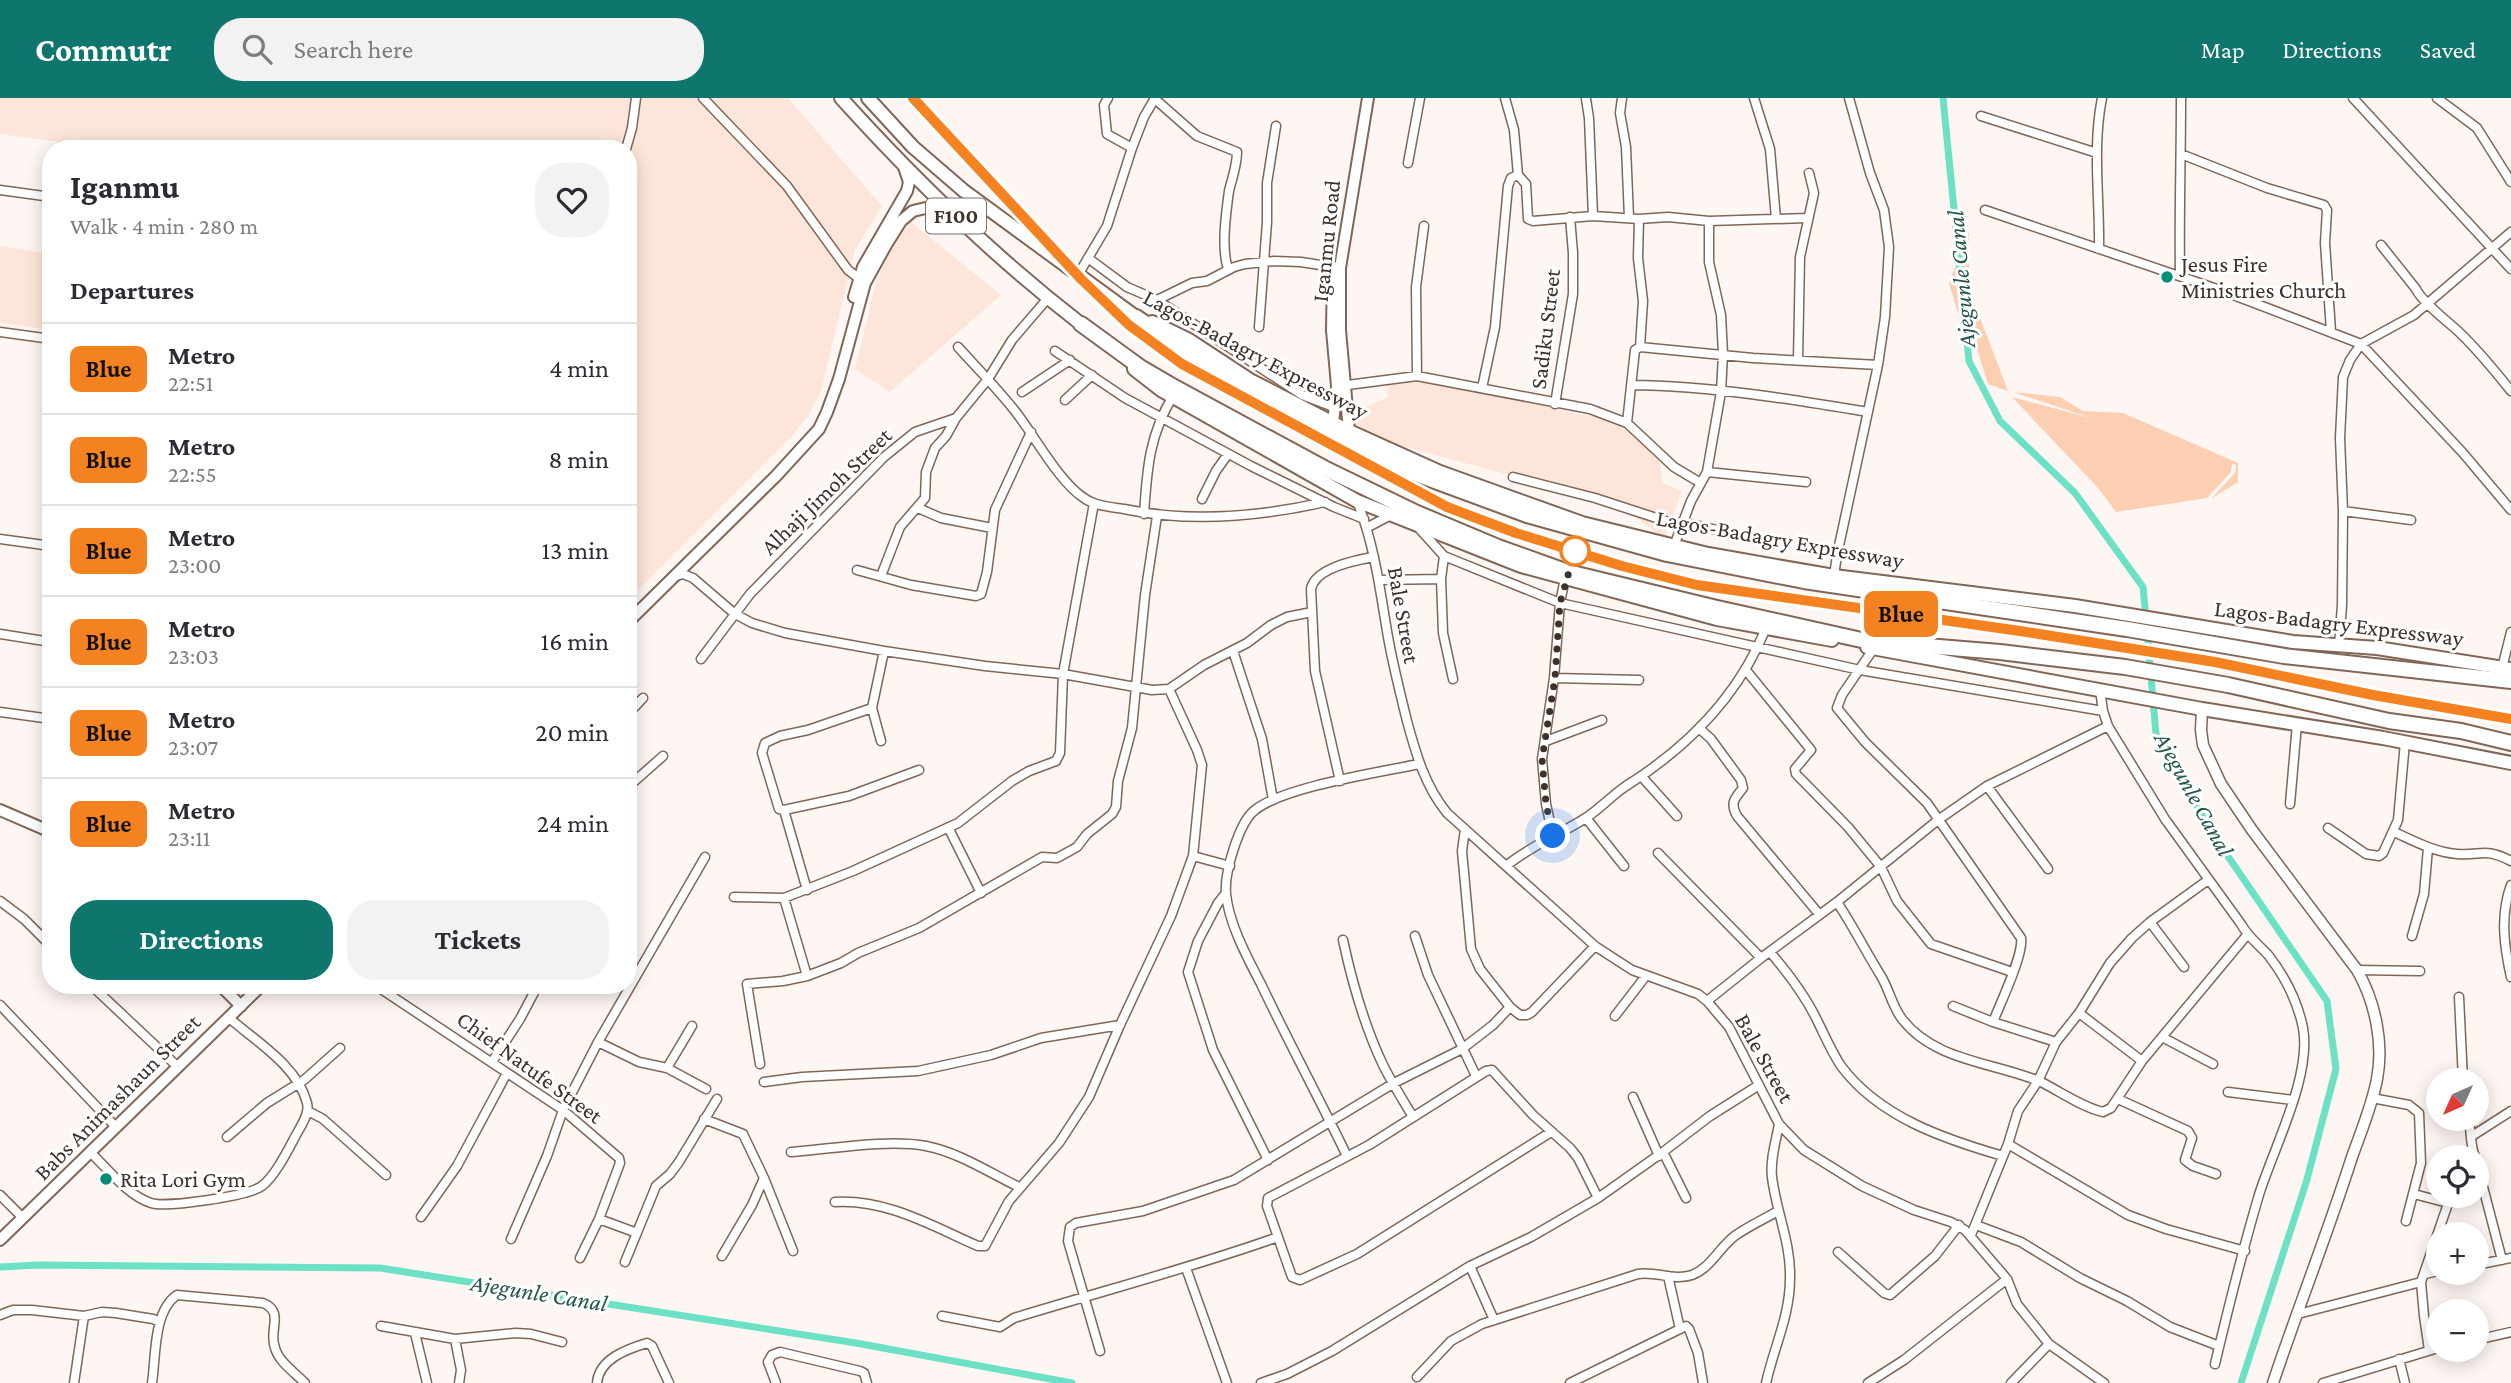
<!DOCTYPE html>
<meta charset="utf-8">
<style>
:root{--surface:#fff;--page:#f2f2f3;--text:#2b2b33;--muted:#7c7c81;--line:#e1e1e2;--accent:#0f766e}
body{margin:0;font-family:"Crimson Pro",serif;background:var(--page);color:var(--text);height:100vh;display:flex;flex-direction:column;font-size:26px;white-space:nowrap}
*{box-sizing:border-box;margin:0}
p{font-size:23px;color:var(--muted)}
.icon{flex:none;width:38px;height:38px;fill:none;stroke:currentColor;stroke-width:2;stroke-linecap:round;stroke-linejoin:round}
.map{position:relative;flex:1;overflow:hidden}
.panel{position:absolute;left:42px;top:42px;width:595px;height:854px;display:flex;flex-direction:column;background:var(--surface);border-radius:28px;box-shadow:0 4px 18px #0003}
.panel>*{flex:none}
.badge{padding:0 14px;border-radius:10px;font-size:24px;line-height:46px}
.needle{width:46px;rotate:225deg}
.fabs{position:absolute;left:2426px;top:970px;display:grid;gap:14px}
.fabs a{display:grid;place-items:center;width:63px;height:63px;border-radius:50%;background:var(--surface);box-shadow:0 4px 18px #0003;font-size:35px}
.you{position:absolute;width:35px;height:35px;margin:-18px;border:5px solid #fff;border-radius:50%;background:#1a73e8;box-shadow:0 0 0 10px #1a73e833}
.map>.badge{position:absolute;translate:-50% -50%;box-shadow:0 0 0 4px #fff}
h2{padding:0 28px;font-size:26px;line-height:63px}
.round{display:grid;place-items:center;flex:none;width:74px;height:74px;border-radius:28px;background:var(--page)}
.head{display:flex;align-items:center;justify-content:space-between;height:119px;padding:0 28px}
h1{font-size:33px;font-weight:700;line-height:52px}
.primary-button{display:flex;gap:14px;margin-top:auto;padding:14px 28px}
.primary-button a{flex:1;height:80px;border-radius:28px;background:var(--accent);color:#fff;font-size:28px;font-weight:700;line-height:80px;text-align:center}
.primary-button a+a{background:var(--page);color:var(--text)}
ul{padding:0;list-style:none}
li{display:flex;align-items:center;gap:21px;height:91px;padding:0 28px;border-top:2px solid var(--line)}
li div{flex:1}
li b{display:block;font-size:26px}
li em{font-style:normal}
li .badge{min-width:77px;font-weight:700;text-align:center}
header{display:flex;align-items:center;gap:42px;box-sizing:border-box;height:98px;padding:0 35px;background:var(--accent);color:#fff}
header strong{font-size:33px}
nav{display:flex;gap:38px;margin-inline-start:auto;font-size:24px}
.search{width:490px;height:63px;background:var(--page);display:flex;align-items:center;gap:18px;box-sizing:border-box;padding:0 24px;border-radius:28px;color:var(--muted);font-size:26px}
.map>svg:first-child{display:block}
</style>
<header>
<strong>Commutr</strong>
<div class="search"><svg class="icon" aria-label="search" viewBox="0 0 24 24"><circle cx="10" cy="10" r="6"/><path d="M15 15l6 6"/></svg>Search here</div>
<nav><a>Map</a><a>Directions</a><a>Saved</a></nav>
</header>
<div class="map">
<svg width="2511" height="1285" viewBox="0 0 2511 1285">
<rect width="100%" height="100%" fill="#fdf6f3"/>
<path fill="#fde6d9" d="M0 0H788L882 108 855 152 821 293 809 317 791 339 628 502V51H112L0 36Z
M911 124 1001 197 890 294 855 271 876 185 887 155 900 135Z
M0 148 51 156V232L0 225Z
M1402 281 1455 287 1527 302 1571 315 1613 322 1659 358 1662 385 1682 393 1664 440 1616 405 1404 349 1355 331 1345 317 1388 300 1387 284Z"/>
<path fill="#fcceb2" d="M1969 134V191L2008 293 1988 286 1973 238 1959 218 1949 185Z
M2013 294 2060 299 2083 313 2123 315 2238 365V384L2211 401 2235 375 2236 367 2232 366 2231 374 2207 400 2116 414 2099 391 2012 299 2094 321Z"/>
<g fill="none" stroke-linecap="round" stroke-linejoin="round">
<path stroke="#6ce1c6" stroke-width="7" d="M1943 0 1969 263 2000 323 2075 395 2143 489 2146 520
M2147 532 2156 636 2214 738 2327 903 2336 971 2306 1085 2241 1285
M0 1169 38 1167 380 1170 856 1245 1072 1285"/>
<defs>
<path id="minor" d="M703 0 787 88 848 172 864 184
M1108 0 1104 7 1107 36 1132 50
M1505 0 1514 32 1518 77 1526 86 1528 121 1533 123 1593 118 1639 121 1668 119 1709 123 1807 120
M1622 0 1620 15 1626 49 1629 120
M1754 0 1770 51 1776 121
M2353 0 2511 171
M2437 0 2477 30 2511 84
M1155 1 1197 38 1237 54C1237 68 1232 80 1229 93 1226 115 1221 150 1228 171
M1586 1 1589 20 1593 118
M1981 18 2097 55
M626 51 632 30 636 0
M2181 56 2267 90 2324 107 2327 112 2325 145 2331 233
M1408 65 1420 0
M0 92 51 99
M1985 112 2223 193 2361 246 2463 355 2511 412
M2381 147 2416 191C2422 204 2447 223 2459 234 2478 252 2495 273 2511 293
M2099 151C2100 101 2092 50 2102 0
M1088 160 1127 189 1157 202 1302 297 1336 310
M1078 177 1107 128 1132 50 1144 19 1155 0
M2180 178C2179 119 2181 60 2181 0
M1157 202 1192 185 1207 183 1234 169 1245 166 1274 163 1301 164 1333 169
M1259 229 1267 124V85L1276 28
M0 234 51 241
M958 249C977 270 997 290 1015 313 1034 337 1059 384 1084 400 1095 408 1111 409 1124 411 1191 425 1259 419 1325 404
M1640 249 1753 260 1878 267
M1055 253 1125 300 1251 368 1334 409 1364 421
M1798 262 1800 159 1814 95 1809 75
M1417 278 1416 189 1424 128
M1631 287C1711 288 1790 301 1868 314
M1340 288 1417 278 1590 311 1627 325 1674 369 1699 384
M1482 290 1495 229 1508 88 1511 80 1518 77
M1022 294 1070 262
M1065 302 1092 277
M1555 306 1573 196V155L1570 119
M1627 325 1635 252 1640 249 1643 203 1638 160 1639 121
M1707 374 1806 384
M1513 379 1595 400 1681 428
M1202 401 1216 373 1228 356
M1357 403C1375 448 1380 493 1388 539 1393 567 1400 595 1407 623 1416 656 1425 688 1447 715L1595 848 1632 872 1698 896 1707 903 1729 929 1779 1026 1804 1052 1862 1088 1914 1112 1951 1124 1965 1132 2007 1181 2017 1206 2049 1246 2104 1285
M918 410 941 420 992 430
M2343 413 2411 422
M1144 416C1147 372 1149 337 1173 298
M1682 424 1744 438
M1417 428 1444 458 1560 505 1860 572 2103 613 2108 628 2165 721 2241 826C2248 839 2259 847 2269 858 2285 879 2298 905 2303 930 2312 979 2272 1053 2258 1100 2242 1155 2228 1211 2215 1266
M1368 429 1391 417
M0 441 51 448
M1674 448 1691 403 1707 374 1721 294 1723 256 1721 217 1709 164V123
M857 472 911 487 976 498 981 496 987 474 995 412 1031 334
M676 478 683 476 693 480 735 516 752 525 785 535 884 553 985 568 1063 576 1152 592 1169 591 1204 567 1247 545 1271 527 1287 519 1312 514
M881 478 900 429 925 400 926 374 935 350 946 338 956 320
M1834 478 1837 457 1878 267 1885 219 1889 149 1884 112 1870 75 1849 0
M1441 481 1444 458
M1380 482 1441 481 1443 535 1453 581
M0 536 51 544
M2339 548 2342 507 2343 413 2340 340 2343 279 2350 262 2361 246 2414 217 2511 134
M1874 550 1842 597 1837 610 1865 644 1927 705 2021 840C2024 856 2000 906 1993 924
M1233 553 1262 641 1273 702
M701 561 750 496 884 359 915 334 956 320 988 281 1012 242 1048 200
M2502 570 2511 534
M1745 571 1811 652 1795 671 1796 676 1848 729 1881 769 1897 803 1931 846 2012 874
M1554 580 1639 582
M2100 592 2103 613
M0 614 51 621
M628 616 643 600
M1700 631 1711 641 1741 682 1743 690C1734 701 1730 705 1737 718L1819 816
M881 643 872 610 884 553
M1546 643 1602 622
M1643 680 1677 718
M1340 683 1315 573 1311 491C1315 470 1356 462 1374 459
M1987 688 2048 771
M628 689 663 658
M2290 706 2297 626
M784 712 779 711 762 655 765 645 780 638 808 632 872 610
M1586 720 1624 768
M2328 730 2366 756 2379 758 2383 755 2398 722 2405 644
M949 731 981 795
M1465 731 1462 753 1471 851 1480 871 1510 909 1520 917H1527L1532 914 1595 848
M2394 734C2414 743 2434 754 2457 756 2482 758 2484 749 2511 763
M1553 738 1546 706 1542 661 1554 580 1560 505 1565 480
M1658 755 1761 860
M1193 758 1230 768
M1506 768C1530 748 1557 738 1584 721 1599 712 1611 698 1626 688 1688 649 1738 599 1766 530
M2511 787C2500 817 2504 848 2511 879
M807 792 784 712 849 698 919 672
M1226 795 1218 805 1198 843 1188 874 1213 952 1268 1062
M734 799 784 800 853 773 958 725 1012 683 1029 673 1056 663 1060 655 1063 576 1094 405
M784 800 807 878
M0 803 24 821 51 848
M1837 804C1853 828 1866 854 1881 878 1889 891 1892 908 1902 921 1935 964 1995 964 2041 984 2061 994 2082 1009 2103 1014L2111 1010 2142 963 2247 837
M2150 824 2184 869
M1415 838 1428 877 1476 978
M2412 838 2424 796 2428 750
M1343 842C1352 884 1364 927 1383 967 1392 985 1403 1002 1413 1019
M1770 854C1788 875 1804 896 1816 920 1824 936 1831 953 1841 968 1879 1019 1944 1041 2003 1058
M2357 872 2420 873
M91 887 178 969
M375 887 563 1012 619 1060 620 1065 599 1121 637 1135
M2459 899 2463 982
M1707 903 1761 860 1837 804 1938 722 1987 688 2108 628
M0 907 115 1028
M1953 908 1993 924 2056 944
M2079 915 2142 963
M1615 918 1645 879
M2162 939 2213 966
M598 944 639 964 667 970 706 991
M492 964 520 921 538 887
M760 966 747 886 783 883 807 878 841 865 858 855 919 830 1042 759 1057 760 1077 749 1087 736 1112 716 1116 709 1118 683 1132 630 1145 497 1157 418
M667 970 692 928
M764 984 802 979 918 973 991 957 1041 940 1120 927
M2228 994 2293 1002
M1633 999 1659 1058
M2372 1000 2409 1007 2419 1015 2421 1065 2406 1123
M2118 1001 2188 1033 2192 1040 2185 1062 2193 1068 2216 1076
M308 1013 323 1021 386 1077
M2469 1020C2471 1033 2470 1047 2475 1059
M704 1021 743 1036 764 1080 752 1107 722 1158
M1551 1034 1357 1156 1300 1182 1292 1179 1267 1108 1268 1100 1369 1047 1486 973 1492 972 1533 1017 1570 1050 1578 1060 1598 1100
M2472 1038 2511 1013
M227 1039 267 1005 304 982 340 950
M2008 1046 2128 1117 2166 1131 2245 1153
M90 1054C107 1070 128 1098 151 1105 167 1110 248 1098 262 1088 275 1078 287 1054 295 1039 300 1029 310 1016 307 1005 297 967 255 943 228 919
M791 1054C832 1051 886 1041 926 1048 958 1054 990 1075 1019 1089
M1663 1054 1686 1100
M1347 1058C1319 1000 1288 943 1261 886 1247 859 1229 826 1226 796 1224 775 1239 724 1255 712 1283 689 1381 674 1419 666
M2476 1062 2502 1162
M764 1080 793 1153
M2414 1096 2448 1105
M0 1097 23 1120
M835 1104C887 1101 932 1128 978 1148H985L1009 1103 1059 1045 1089 999 1120 927 1171 818 1193 758 1202 667 1197 652 1169 591
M421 1119 457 1068 507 975
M1976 1127 2021 1144 2080 1180 2127 1203 2170 1229 2219 1248
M1971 1137 2008 1046 2018 1013 2038 983 2056 944 2079 915 2110 865 2132 840 2150 824 2208 782
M511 1141 547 1058 563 1012 598 944 705 759
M1838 1154 1884 1195 1890 1197 1935 1158 1959 1127
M580 1160 599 1121
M625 1164 656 1088 670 1076 679 1064 717 1001
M2476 1167 2511 1160
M1470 1168 1494 1222
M1186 1170 1227 1285
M2425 1176 2438 1173
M1668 1178 1680 1231
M2298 1216 2421 1184
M0 1217 13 1212H32L84 1218 102 1214 116 1215 153 1221 160 1224
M942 1218 1000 1229 1014 1220C1102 1193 1191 1170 1278 1139
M381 1228 455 1241 516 1235 531 1236 562 1244
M415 1235 427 1285
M455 1241 461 1272 459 1285
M2476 1242 2511 1234
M2429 1252 2424 1218 2421 1184 2451 1097
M1100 1253 1068 1143 1070 1129 1076 1125 1143 1113 1234 1082 1394 985 1462 951 1493 927 1510 909
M2399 1261 2405 1285
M1417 1279 1451 1243 1482 1226 1638 1176C1656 1173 1674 1183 1692 1177 1711 1170 1720 1148 1736 1137 1749 1128 1764 1121 1778 1113
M74 1285 84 1218
M152 1285C156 1259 153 1213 177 1197L263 1205C285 1214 268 1232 275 1250 279 1264 295 1275 305 1285
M597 1285C599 1261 627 1251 647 1245L652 1248 669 1285
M776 1285 768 1264 772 1257 780 1254 860 1273 864 1275 867 1285
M1261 1285 1287 1276 1332 1253 1470 1168 1531 1139 1598 1100 1663 1054 1710 1018 1759 987
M1570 1285 1686 1228 1689 1231 1698 1255 1703 1285
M1766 1285C1774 1249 1790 1218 1790 1180 1791 1145 1776 1113 1772 1079 1770 1061 1776 1043 1779 1026
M1868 1285 1904 1262 2007 1181
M2011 1285 2049 1246
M2323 1285 2438 1250"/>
<path id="tertiary" d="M2202 611 2201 632 2203 647 2221 686 2252 732 2357 872C2375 903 2384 945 2377 981 2372 1008 2360 1036 2351 1062 2327 1137 2298 1210 2273 1285"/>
<path id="secondary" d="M854 199 863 169 907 93 909 84 904 69
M1333 325 1337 288 1332 232 1333 169
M1349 333 1340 232V170L1368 0
M628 524 776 378 819 331 827 314 839 281 865 185 886 147 901 123 913 113 934 108 946 109
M0 712 51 734
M220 887 241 908
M0 1142 262 887"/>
<path id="primary" d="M1152 224 1189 242 1250 282 1349 333 1440 374 1582 425 1708 456 1834 478 2075 508 2293 544 2377 550 2511 571
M1134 271 1161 292 1357 403 1521 468 1717 521 1832 542
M1867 549 2202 611 2383 640 2511 665"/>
<path id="trunk" d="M841 0C915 82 993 158 1081 226
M868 0 913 49 964 93 1136 219"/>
<path id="motorway" d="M1136 219 1207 267 1333 339 1424 379 1527 417 1667 456 1804 483 2127 531 2284 558 2511 583
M1081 226 1140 269 1176 290 1324 370 1417 415 1498 449 1568 474 1717 510 1866 543 2000 554 2125 569 2228 587 2389 623 2461 633 2511 645"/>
</defs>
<use href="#minor" stroke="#806656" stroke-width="11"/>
<use href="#tertiary" stroke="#806656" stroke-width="13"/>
<use href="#secondary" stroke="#806656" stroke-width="14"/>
<use href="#primary" stroke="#806656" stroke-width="16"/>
<use href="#trunk" stroke="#806656" stroke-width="16"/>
<use href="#motorway" stroke="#806656" stroke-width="18"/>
<use href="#minor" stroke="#fff" stroke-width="8"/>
<use href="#tertiary" stroke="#fff" stroke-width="10"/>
<use href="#secondary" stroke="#fff" stroke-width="10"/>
<use href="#primary" stroke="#fff" stroke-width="12"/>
<use href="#trunk" stroke="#fff" stroke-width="12"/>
<use href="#motorway" stroke="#fff" stroke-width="14"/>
<defs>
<path id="rail" d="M913 0 1081 181 1129 227 1182 266 1447 409 1516 435 1622 468 1697 487 2020 533 2215 564 2373 597 2511 621"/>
</defs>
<use href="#rail" stroke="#978d88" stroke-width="4.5"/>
<use href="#rail" stroke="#fff" stroke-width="2" stroke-dasharray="5" stroke-linecap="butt"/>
</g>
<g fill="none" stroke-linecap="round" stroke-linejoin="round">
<defs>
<path id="line" d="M913 0 1081 181 1129 227 1182 266 1447 409 1516 435 1622 468 1697 487 2020 533 2215 564 2373 597 2511 621"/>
</defs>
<use href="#line" stroke="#fff" stroke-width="16"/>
<use href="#line" stroke="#f58220" stroke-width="10"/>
<path stroke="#3d312a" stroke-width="7" stroke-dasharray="0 12.6" d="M1553 738 1546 706 1542 661 1555 580 1560 505 1575 453"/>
</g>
<g fill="#008e77" stroke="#fff" stroke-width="2.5">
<circle cx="2167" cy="179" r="7"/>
<circle cx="106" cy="1081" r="7"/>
</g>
<circle fill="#fff" stroke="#f58220" stroke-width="3.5" cx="1575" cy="453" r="14"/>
<g text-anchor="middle" stroke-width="6" stroke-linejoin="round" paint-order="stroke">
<rect fill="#fff" stroke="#776f6a" stroke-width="2" x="926" y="100.5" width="60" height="35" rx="5"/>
<g font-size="21" font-weight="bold" fill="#3d312a">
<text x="956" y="125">F100</text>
</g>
<g font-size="23" fill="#3d312a" stroke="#fff">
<text transform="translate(1326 143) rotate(-84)" y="8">Iganmu Road</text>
<text transform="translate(1545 231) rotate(-83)" y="8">Sadiku Street</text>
<text transform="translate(1256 256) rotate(28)" y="8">Lagos-Badagry Expressway</text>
<text transform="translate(826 393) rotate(-44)" y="8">Alhaji Jimoh Street</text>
<text transform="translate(1780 441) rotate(10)" y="8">Lagos-Badagry Expressway</text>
<text transform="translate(1404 517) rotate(80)" y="8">Bale Street</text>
<text transform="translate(2339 525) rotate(7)" y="8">Lagos-Badagry Expressway</text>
<text transform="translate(1765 960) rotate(61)" y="8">Bale Street</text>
<text transform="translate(530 969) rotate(36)" y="8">Chief Natufe Street</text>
<text transform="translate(117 999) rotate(-45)" y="8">Babs Animashaun Street</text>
</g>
<g font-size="23" fill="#3d312a" stroke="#fff" text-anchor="start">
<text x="2181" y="174">Jesus Fire<tspan x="2181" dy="26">Ministries Church</tspan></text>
<text x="120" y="1089">Rita Lori Gym</text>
</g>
<g font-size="24" font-style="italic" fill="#24564b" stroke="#fff">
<text transform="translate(1961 181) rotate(-95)" y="8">Ajegunle Canal</text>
<text transform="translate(2194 696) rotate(61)" y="8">Ajegunle Canal</text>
<text transform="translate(539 1195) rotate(9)" y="8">Ajegunle Canal</text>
</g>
</g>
</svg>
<div class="fabs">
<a><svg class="needle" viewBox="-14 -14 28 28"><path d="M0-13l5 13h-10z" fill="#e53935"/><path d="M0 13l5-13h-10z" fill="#7c7c81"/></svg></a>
<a><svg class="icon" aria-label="locate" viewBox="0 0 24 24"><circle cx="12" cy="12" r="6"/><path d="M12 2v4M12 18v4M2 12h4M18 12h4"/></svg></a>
<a>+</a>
<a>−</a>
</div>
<div class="you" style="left:1553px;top:738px"></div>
<b class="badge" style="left:1901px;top:516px;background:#f58220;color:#111">Blue</b>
<section class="panel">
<div class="head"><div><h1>Iganmu</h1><p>Walk · 4 min · 280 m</p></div><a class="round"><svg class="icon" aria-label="heart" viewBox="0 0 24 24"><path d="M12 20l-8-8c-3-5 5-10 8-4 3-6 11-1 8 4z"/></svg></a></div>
<h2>Departures</h2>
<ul>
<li><span class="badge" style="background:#f58220;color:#111">Blue</span><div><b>Metro</b><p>22:51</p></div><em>4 min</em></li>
<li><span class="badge" style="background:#f58220;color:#111">Blue</span><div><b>Metro</b><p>22:55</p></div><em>8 min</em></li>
<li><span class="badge" style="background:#f58220;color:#111">Blue</span><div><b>Metro</b><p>23:00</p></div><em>13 min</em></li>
<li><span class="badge" style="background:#f58220;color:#111">Blue</span><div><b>Metro</b><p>23:03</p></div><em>16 min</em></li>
<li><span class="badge" style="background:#f58220;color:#111">Blue</span><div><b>Metro</b><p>23:07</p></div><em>20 min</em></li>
<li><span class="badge" style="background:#f58220;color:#111">Blue</span><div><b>Metro</b><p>23:11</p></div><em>24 min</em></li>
</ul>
<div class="primary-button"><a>Directions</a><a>Tickets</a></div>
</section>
</div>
